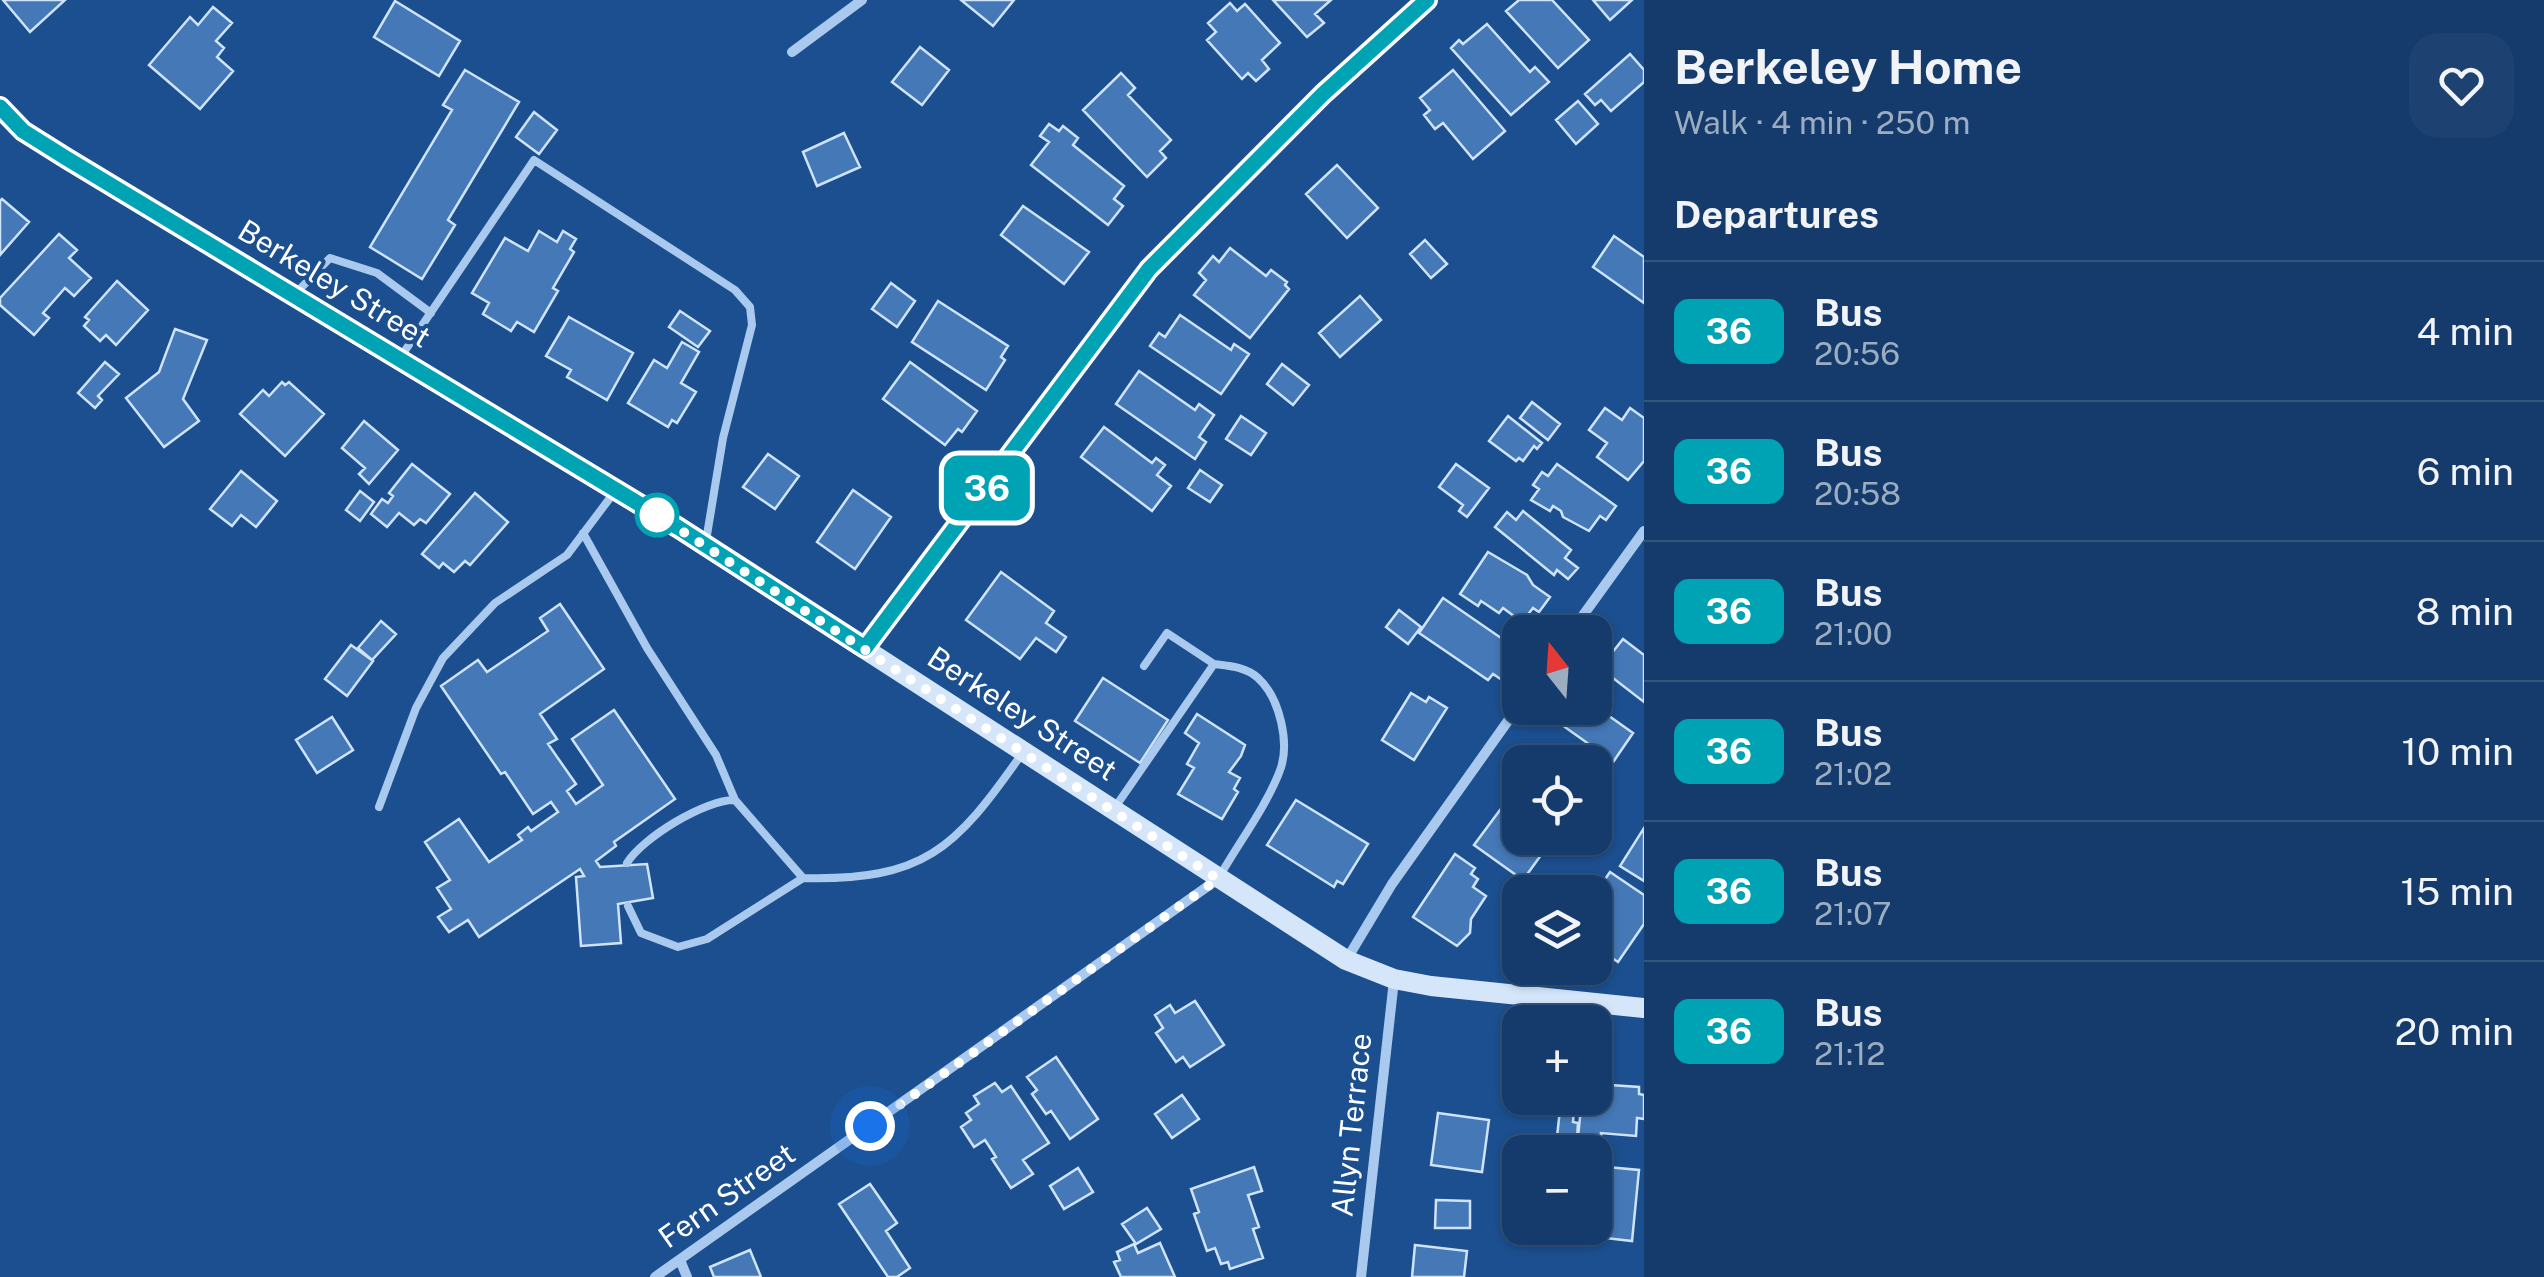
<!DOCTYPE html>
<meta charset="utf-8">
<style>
:root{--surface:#143b6b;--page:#1d4271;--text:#f1f3f6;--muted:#9dadc1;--line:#33557e}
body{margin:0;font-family:"Public Sans",sans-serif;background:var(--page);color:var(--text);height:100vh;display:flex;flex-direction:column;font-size:38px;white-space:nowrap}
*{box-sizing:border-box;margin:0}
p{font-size:32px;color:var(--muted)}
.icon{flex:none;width:55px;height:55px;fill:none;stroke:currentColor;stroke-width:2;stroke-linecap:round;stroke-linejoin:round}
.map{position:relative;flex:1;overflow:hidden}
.drawer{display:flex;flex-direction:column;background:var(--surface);width:900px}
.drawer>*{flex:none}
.badge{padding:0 20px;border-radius:15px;font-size:35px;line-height:65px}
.needle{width:65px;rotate:343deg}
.tools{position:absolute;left:1502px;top:615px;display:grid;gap:20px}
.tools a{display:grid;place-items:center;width:110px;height:110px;border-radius:20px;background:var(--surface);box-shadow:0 2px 8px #0004,0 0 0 2px var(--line);font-size:50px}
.you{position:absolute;width:50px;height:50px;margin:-25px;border:8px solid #fff;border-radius:50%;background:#1a73e8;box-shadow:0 0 0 15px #1a73e833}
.map>.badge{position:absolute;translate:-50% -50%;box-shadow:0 0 0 5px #fff}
h2{padding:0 30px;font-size:38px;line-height:90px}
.round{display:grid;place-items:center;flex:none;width:105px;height:105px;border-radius:30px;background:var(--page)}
.head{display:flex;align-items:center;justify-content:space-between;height:170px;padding:0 30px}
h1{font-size:48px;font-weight:700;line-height:75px}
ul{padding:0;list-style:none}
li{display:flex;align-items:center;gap:30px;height:140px;padding:0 30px;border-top:2px solid var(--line)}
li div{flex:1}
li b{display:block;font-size:38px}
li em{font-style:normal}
li .badge{min-width:110px;font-weight:700;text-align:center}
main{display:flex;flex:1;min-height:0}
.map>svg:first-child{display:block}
</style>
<main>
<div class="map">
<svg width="1644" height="1277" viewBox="0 0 1644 1277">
<rect width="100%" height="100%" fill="#1b4f8f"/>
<path fill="#4478b7" stroke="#cfe3fa" stroke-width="2.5" d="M3 0H65L30 32Z
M961 0H1014L993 26Z
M1273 0H1331L1315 14 1324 23 1307 37Z
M1519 0H1552L1589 40 1558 68 1506 11Z
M1593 0H1632L1610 20Z
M395 1 460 41 439 76 374 37Z
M1230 3 1237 11 1245 4 1280 43 1262 60 1269 69 1256 81 1248 73 1242 79 1207 40 1216 32 1208 23Z
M213 7 232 23 216 41 224 48 217 57 233 71 200 109 149 65 190 17 198 25Z
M1487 24 1530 72 1535 67 1549 82 1511 115 1451 48 1459 40 1463 44Z
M920 47 949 70 922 105 892 82Z
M1630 54 1644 70V82L1611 111 1601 100 1595 105 1585 94Z
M465 70 519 102 448 220 455 225 422 279 370 247 452 110 443 105Z
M1453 70 1505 131 1473 159 1443 123 1435 129 1424 115 1430 110 1420 98Z
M1121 73 1135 88 1128 95 1171 140 1160 151 1166 158 1147 177 1083 110Z
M1578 101 1598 124 1576 144 1556 120Z
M534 112 557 130 539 154 516 137Z
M1049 124 1059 131 1063 126 1078 138 1073 145 1124 186 1114 199 1123 206 1108 225 1031 165 1049 142 1040 136Z
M844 133 860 167 817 186 803 152Z
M1337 165 1378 208 1347 238 1306 194Z
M2 199 29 222 0 255V201Z
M1023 206 1089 252 1064 284 1001 235Z
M539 231 557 242 563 231 576 239 570 249 574 252 553 288 558 291 534 332 517 322 511 331 483 314 489 303 472 293 505 238 528 251Z
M59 234 77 250 69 258 91 278 74 296 65 288 43 313 49 318 34 335 0 305V298Z
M1614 236 1644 257V303L1593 267Z
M1425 240 1447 264 1431 278 1410 254Z
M1230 248 1266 276 1271 270 1287 282 1285 285 1289 289 1250 338 1194 295 1206 280 1199 273 1213 256 1219 262Z
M117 281 148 310 116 345 106 335 100 341 84 326 89 320 85 317Z
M891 283 915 301 897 327 872 309Z
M1360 296 1381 320 1340 357 1319 333Z
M938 301 1008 346 1001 357 1005 360 986 390 912 342Z
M680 311 710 331 698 347 669 327Z
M1180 315 1231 350 1234 344 1249 354 1221 394 1150 346 1159 333 1165 337Z
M569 317 633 353 607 400 567 377 571 370 546 356Z
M175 329 207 340 183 399 199 421 164 447 126 398 159 372Z
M682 342 699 352 681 383 696 392 677 423 672 420 668 427 628 403 654 360 667 368Z
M105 362 119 374 98 396 102 400 95 408 78 393Z
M910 362 977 411 962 432 958 429 945 445 883 399Z
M1282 364 1309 385 1293 405 1267 384Z
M1139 371 1195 410 1199 404 1214 415 1199 437 1206 442 1195 459 1116 404Z
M282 382 285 385 289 382 324 414 285 456 240 414 263 390 269 396Z
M1532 402 1560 424 1548 440 1520 418Z
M1605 408 1622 420 1630 408 1644 418V461L1628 480 1597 457 1607 443 1589 430Z
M1241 416 1266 433 1251 455 1226 439Z
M1508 416 1542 443 1537 449 1534 446 1523 461 1519 458 1516 461 1489 441Z
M364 421 398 450 369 484 359 474 365 468 342 448Z
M1104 427 1152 463 1156 458 1165 465 1157 475 1171 486 1152 511 1081 457Z
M768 454 799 476 775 509 743 487Z
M412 464 450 494 426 523 420 519 414 525 399 513 387 527 371 514 382 499 388 503 393 496 389 493Z
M1456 464 1489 488 1467 517 1459 511 1463 505 1439 487Z
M1557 464 1616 506 1606 520 1600 516 1589 531 1563 517 1561 511 1553 506 1550 511 1531 500 1539 489 1533 485 1542 472 1548 476Z
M1200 470 1222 485 1210 502 1188 488Z
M241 471 277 501 256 527 241 515 232 526 210 509Z
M853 490 891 517 855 569 817 542Z
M360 491 374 502 360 521 346 510Z
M475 493 508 522 470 565 465 561 454 572 443 563 439 568 422 554Z
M1523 511 1571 550 1565 558 1578 568 1568 579 1557 570 1554 575 1495 527 1507 512 1516 520Z
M1488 552 1527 575 1533 585 1550 597 1539 612 1533 608 1522 622 1503 608 1499 613 1481 601 1478 606 1460 594Z
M1001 572 1054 611 1046 623 1066 637 1056 652 1036 638 1020 659 966 620Z
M1443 598 1520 651 1502 680 1493 674 1488 680 1419 633Z
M560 604 604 669 540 714 557 739 548 744 576 784 567 791 576 804 603 785 572 739 614 710 675 799 614 842 616 846 596 861 600 867 647 864 653 898 618 904 621 943 581 946 576 877 584 876 580 869 479 937 468 920 449 932 438 917 451 909 437 888 450 880 425 842 459 819 489 862 522 840 518 835 528 827 531 831 558 812 551 802 533 814 505 772 501 774 441 686 478 660 487 672 548 631 540 618Z
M1399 610 1421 627 1408 644 1386 627Z
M381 621 396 634 372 660 358 648Z
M1623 639 1644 655V702L1600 668Z
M351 645 373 661 347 696 325 679Z
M1103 678 1168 720 1140 763 1075 721Z
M1411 693 1426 702 1429 697 1447 708 1414 760 1382 740Z
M1595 706 1633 733 1607 771 1587 757 1593 747 1562 725 1574 708Z
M1197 714 1245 745 1241 756 1229 772 1240 778 1234 789 1238 792 1222 819 1178 794 1194 768 1187 764 1199 743 1185 733Z
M332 717 353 750 317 773 296 740Z
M1296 800 1368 844 1343 884 1337 881 1334 887 1267 845Z
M1500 810 1520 824V838H1539L1549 844 1523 880 1474 845Z
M1644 828V881L1620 866Z
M1455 854 1475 868 1471 874 1478 879 1473 887 1486 896 1471 919 1470 933 1457 946 1413 917Z
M1610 872 1644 895V924L1618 962 1602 951 1595 961V894Z
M1195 1001 1224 1045 1190 1067 1183 1057 1176 1062 1156 1033 1163 1028 1155 1015 1170 1005 1175 1013Z
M1056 1057 1098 1119 1070 1139 1051 1111 1046 1114 1032 1094 1037 1090 1027 1077Z
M995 1083 1002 1092 1011 1086 1049 1143 1023 1160 1033 1174 1011 1188 992 1159 996 1157 985 1140 974 1147 961 1127 971 1120 966 1113 979 1104 974 1096Z
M1595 1084 1639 1087V1094L1644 1095V1119L1637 1118 1636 1136 1601 1133V1139L1578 1137 1582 1098H1595Z
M1182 1095 1199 1119 1172 1138 1155 1114Z
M1560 1109 1574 1110 1573 1122 1578 1123 1577 1139 1557 1137Z
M1438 1113 1489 1120 1482 1172 1431 1165Z
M1596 1166 1639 1170 1632 1241 1605 1238 1606 1225 1595 1224Z
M1254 1167 1262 1191 1248 1195 1259 1227 1253 1229 1263 1258 1230 1269 1228 1262 1221 1264 1215 1248 1207 1251 1194 1214 1199 1212 1191 1189Z
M1078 1168 1093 1192 1064 1209 1050 1186Z
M870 1184 897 1223 886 1231 910 1268 897 1277H888L839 1204Z
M1436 1200 1470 1201V1228H1435Z
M1147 1208 1161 1229 1136 1244 1122 1224Z
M1160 1243 1175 1277H1121L1114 1262 1120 1260 1117 1252 1134 1244 1138 1253Z
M1415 1245 1467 1251 1464 1277H1412Z
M750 1250 761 1277H714L710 1267Z"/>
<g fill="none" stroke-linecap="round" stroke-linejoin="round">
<path stroke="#a9c9ee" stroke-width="8" d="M296 293 330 258 377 273 431 313
M400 358 534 160 735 290 750 307 752 325 723 438 706 541
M583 533 647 648 716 755 735 800
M1214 664C1230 666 1246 667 1258 678 1280 698 1291 745 1279 773 1265 808 1240 841 1221 874
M1116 806 1214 664 1167 633 1144 666
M379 807 416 708 443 658 495 603 567 555 613 494
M627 863C642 838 706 799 735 800L803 878C924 881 955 849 1021 755
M628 906 641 933 678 947 707 939 803 878"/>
<path stroke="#a9c9ee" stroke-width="10" d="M792 52 862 0
M1571 632 1644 531
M865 648 1149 269 1323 94 1427 0
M1347 959 1392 884 1520 704
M680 1260 687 1277
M655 1277 1218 879
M1361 1277 1394 980"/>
<path stroke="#d6e6fa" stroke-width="20" d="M0 107 23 131 65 158 679 529 1346 960 1394 979 1431 986 1644 1008"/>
</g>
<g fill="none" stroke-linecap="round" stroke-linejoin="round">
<defs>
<path id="line" d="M0 107 23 131 66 158 679 528 865 648 1149 269 1323 94 1427 0"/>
</defs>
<use href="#line" stroke="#fff" stroke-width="22"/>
<use href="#line" stroke="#00a3b4" stroke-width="15"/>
<path stroke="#fff" stroke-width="10" stroke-dasharray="0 18" d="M657 515 648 509 1218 879 870 1126"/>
</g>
<circle fill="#fff" stroke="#00a3b4" stroke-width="5" cx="657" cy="515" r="20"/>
<g text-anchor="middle" stroke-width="8" stroke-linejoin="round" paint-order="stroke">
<g font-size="30" fill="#fff" stroke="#1b4f8f">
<text transform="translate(334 284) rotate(31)" y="10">Berkeley Street</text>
<text transform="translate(1022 714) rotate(33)" y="10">Berkeley Street</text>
<text transform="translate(1352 1125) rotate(-84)" y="10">Allyn Terrace</text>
<text transform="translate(727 1196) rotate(-35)" y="10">Fern Street</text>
</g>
</g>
</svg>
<div class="tools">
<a><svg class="needle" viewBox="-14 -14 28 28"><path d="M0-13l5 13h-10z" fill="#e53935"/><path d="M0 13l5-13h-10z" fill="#9dadc1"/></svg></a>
<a><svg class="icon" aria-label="locate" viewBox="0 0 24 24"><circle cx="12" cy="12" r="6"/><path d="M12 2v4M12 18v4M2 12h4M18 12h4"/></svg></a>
<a><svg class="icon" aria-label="layers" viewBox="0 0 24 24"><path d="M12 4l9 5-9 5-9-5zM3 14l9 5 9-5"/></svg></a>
<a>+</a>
<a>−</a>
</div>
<div class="you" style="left:870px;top:1126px"></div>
<b class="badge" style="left:987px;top:488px;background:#00a3b4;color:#fff">36</b>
</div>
<section class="drawer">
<div class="head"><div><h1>Berkeley Home</h1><p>Walk · 4 min · 250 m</p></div><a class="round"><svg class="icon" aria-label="heart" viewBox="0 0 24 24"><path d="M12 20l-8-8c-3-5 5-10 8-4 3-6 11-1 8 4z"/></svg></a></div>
<h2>Departures</h2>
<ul>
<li><span class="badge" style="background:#00a3b4;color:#fff">36</span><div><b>Bus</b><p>20:56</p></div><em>4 min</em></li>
<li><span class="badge" style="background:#00a3b4;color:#fff">36</span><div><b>Bus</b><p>20:58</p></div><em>6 min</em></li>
<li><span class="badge" style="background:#00a3b4;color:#fff">36</span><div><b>Bus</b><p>21:00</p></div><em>8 min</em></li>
<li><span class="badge" style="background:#00a3b4;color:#fff">36</span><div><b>Bus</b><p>21:02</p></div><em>10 min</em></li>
<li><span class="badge" style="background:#00a3b4;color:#fff">36</span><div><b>Bus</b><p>21:07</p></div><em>15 min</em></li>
<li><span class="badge" style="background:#00a3b4;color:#fff">36</span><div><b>Bus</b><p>21:12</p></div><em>20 min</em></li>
</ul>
</section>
</main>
